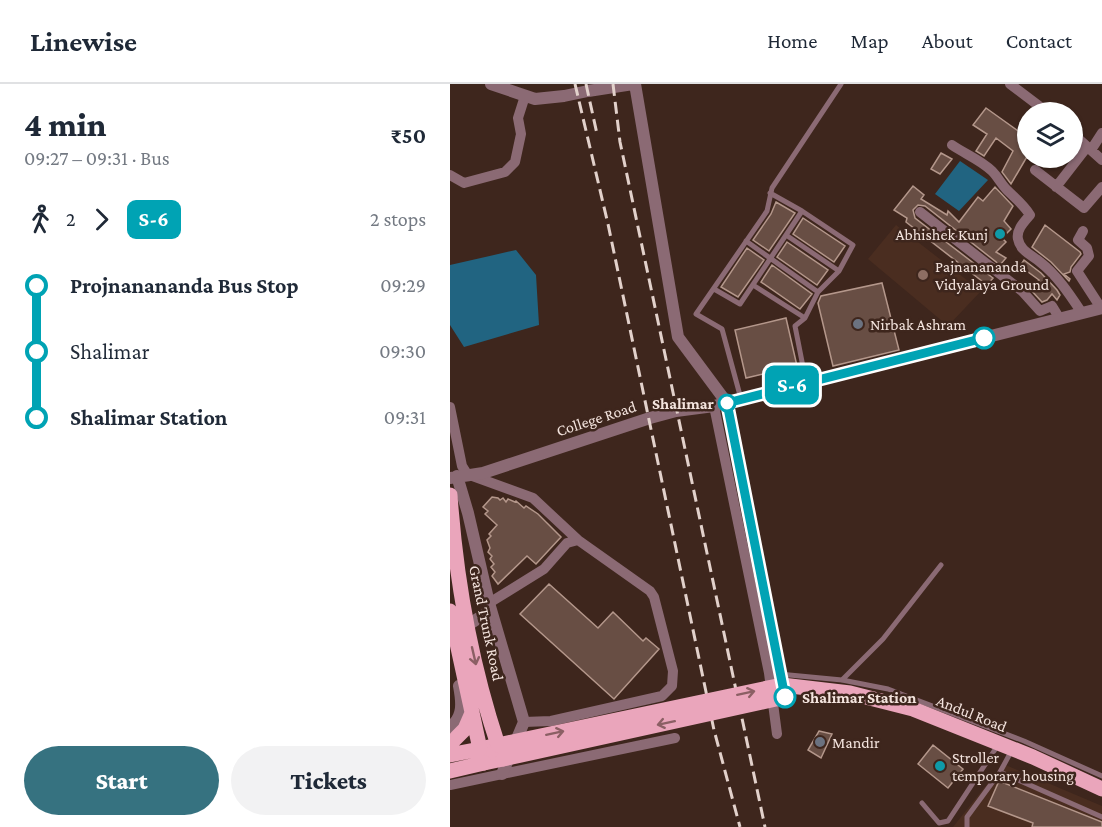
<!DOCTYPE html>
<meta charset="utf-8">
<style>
:root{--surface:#fff;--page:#f2f2f3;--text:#1f2937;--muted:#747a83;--line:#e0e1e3;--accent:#367280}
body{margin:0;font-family:"Crimson Pro",serif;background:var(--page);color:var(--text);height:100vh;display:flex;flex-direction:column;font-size:22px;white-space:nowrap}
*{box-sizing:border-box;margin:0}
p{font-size:20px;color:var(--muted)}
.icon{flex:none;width:33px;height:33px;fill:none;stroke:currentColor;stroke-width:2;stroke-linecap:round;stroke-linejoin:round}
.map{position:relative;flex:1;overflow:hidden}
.details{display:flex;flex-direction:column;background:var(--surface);width:450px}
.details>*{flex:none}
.badge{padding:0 12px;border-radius:9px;font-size:21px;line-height:39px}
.tools{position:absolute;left:567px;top:18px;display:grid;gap:12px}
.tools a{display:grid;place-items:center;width:66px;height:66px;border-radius:50%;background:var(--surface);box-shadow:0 2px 4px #0004;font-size:30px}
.map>.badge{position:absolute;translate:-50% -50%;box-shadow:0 0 0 3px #fff}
.legs{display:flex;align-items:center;gap:9px;height:66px;padding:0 24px;font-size:20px}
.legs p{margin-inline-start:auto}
.head{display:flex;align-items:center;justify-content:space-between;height:102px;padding:0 24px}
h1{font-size:33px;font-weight:800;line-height:45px}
.button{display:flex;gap:12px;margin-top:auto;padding:12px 24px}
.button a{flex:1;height:69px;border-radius:36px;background:var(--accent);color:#fff;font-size:24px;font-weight:800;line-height:69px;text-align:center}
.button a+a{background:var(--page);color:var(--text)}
ul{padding:0 24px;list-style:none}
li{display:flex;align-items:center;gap:21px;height:66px;font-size:22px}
li i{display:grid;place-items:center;width:9px;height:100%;margin:0 8px;background:currentColor}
li i::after{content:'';width:15px;height:15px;margin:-8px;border:4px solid;border-radius:50%;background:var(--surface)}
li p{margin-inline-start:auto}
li:first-child i{background:linear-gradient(#0000 50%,currentColor 0)}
li:last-child i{background:linear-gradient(currentColor 50%,#0000 0)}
header{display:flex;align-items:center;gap:36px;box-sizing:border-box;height:84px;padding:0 30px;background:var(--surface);border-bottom:2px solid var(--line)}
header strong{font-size:28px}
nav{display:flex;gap:33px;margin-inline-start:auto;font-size:21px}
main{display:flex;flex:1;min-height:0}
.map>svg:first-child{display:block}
</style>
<header>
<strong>Linewise</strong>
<nav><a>Home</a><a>Map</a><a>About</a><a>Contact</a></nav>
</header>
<main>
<section class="details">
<div class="head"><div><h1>4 min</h1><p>09:27 – 09:31 · Bus</p></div><b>₹50</b></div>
<div class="legs"><svg class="icon" aria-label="walk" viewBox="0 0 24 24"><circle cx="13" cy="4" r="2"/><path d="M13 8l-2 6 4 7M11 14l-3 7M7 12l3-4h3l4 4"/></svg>2<svg class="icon" aria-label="forward" viewBox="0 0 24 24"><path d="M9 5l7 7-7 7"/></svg><b class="badge" style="background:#00a3b4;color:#fff">S-6</b><p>2 stops</p></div>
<ul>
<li><i style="color:#00a3b4"></i><b>Projnanananda Bus Stop</b><p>09:29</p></li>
<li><i style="color:#00a3b4"></i><span>Shalimar</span><p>09:30</p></li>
<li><i style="color:#00a3b4"></i><b>Shalimar Station</b><p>09:31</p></li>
</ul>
<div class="button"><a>Start</a><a>Tickets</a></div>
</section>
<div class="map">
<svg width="652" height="743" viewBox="0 0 652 743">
<rect width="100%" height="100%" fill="#3e261d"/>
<path fill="#4a2d20" d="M446 141 531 207 498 242 418 175Z
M553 680 652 722V743H503Z"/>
<path fill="#216481" d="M510 77 538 96 509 127 485 110Z
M66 166 86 191 89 241 14 263 0 241V181Z"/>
<path fill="#684e44" stroke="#b4978b" stroke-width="1.5" d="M536 24 578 54V71L561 100 552 88 563 67 546 54 534 72 526 67 537 50 523 41Z
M491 69 502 75 490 90 481 85Z
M463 102 474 111 471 115 497 131 498 127 509 138 528 113 533 117 545 103 563 122 554 137 561 145 552 154 556 158 546 168 556 174 550 181 475 122 468 121 463 126 465 134 543 194 537 201 456 138 457 134 444 126Z
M326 118 345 129 319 167 303 156 321 130Z
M353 134 395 162 384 178 343 150Z
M595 141 630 168 631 170 621 183 620 188 614 190 620 195 619 197 601 178 582 163Z
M337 158 378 186 367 201 327 173Z
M297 164 314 176 288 213 271 203Z
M574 176 591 189 607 206 610 211 607 216 602 210 597 216 592 218 580 205 589 196 570 182Z
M322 181 362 210 350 225 311 198Z
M432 199 449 266 383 282 368 219 371 212Z
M336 234 347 282 296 294 285 246Z
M42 413 48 414 50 416 53 414 56 418 58 415 65 418 66 417 74 424 76 422 88 430 111 453 86 480 77 472 48 500 42 492 45 488 41 483 44 480 40 475 42 472 38 468 40 464 37 456 41 452 39 450 47 441 35 430 38 427 33 423Z
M99 500 148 544 163 528 193 557 196 554 209 565 164 615 70 530Z
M369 647 382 650 371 674 358 666Z
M483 661 513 685 498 704 468 680Z
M549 697 652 738V743H582L583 739 538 722Z"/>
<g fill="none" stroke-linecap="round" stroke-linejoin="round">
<path stroke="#8b6a74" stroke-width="5" d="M320 109 352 127 403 161 389 187 368 208 355 234 345 242 356 298
M336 151 389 187
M296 157 368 208
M303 201 355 234
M264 205 290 220 352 127
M291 315 272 245 246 230 317 127 322 104 391 0
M329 590 392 596 438 605 574 657 652 692
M392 596 433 555 491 481
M550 688 562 666
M472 719 489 739 498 737 548 661
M517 743V733L550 688 652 733"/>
<path stroke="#8b6a74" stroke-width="10" d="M560 0 597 28
M622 49 652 76
M502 61C515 70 531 76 542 87 548 93 551 100 557 106 565 114 574 121 580 131 574 138 566 146 568 155 570 167 582 171 590 178 607 191 620 211 632 229
M641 66 652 49
M585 86 634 124 652 103
M0 91 14 99 55 88 65 78 71 50 68 34 75 12
M606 103 637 63
M470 128 572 207 590 227 602 222 610 235
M633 147 628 156 637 164 639 172 627 187 651 224
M264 322 319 589 327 650
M0 323 12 382 17 390 83 414 128 456
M39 519 94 485 117 459 128 456 200 507 204 513 223 587 222 602 212 612 101 637 74 638
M0 701 225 654"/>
<path stroke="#8b6a74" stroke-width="12" d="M41 0 85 15 114 12 138 7 183 0
M185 0 228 253 277 319 298 429
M7 392 18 429 39 519 74 638 52 690
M0 394 33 389 200 334 226 327 264 322 652 224
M12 545 41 526
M0 643C14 633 12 618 9 602"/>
<path stroke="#eaa5bb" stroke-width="15" d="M332 601 400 609 463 625 583 673 652 705
M48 661 53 675 34 679 30 665Z"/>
<path stroke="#e2d1cb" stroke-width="3" stroke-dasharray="12 6" stroke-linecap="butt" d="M125 0 158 140 264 646 290 743
M136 0 147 50
M163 0 170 58 315 743"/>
<path stroke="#8b6a74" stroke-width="12" d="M298 429 332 601"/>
<path stroke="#eaa5bb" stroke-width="15" d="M0 411C6 496 21 580 48 661L332 601
M0 527 30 665 0 671
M0 660 15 645 22 629
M53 675 335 613
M0 687 34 679"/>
</g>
<defs><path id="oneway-shaft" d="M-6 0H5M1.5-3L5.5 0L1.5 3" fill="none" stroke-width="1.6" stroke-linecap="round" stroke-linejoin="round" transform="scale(1.5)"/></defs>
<g stroke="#8b5f64">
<use href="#oneway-shaft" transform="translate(24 572) rotate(77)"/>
<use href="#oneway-shaft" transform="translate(296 609) rotate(-12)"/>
<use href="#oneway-shaft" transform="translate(216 639) rotate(168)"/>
<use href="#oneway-shaft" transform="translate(105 649) rotate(-12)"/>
</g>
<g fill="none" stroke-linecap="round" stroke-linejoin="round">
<defs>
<path id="line-1" d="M335 613 277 319 534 254"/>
</defs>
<use href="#line-1" stroke="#fff" stroke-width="14"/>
<use href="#line-1" stroke="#00a3b4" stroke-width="9"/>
</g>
<g fill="#0f9aa8" stroke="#3e261d" stroke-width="2">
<circle cx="550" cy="150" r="6"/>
<circle cx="490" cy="682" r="6"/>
</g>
<circle fill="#8d6e63" stroke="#3e261d" stroke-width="2" cx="473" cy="191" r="6"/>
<g fill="#6b7280" stroke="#3e261d" stroke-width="2">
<circle cx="408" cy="240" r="6"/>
<circle cx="370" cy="658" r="6"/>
</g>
<g fill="#fff" stroke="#00a3b4" stroke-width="3">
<circle cx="534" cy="254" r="10"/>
<circle cx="277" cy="319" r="8"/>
<circle cx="335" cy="613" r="10"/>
</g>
<g text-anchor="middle" stroke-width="5" stroke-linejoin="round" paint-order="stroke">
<g font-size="16" fill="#f4e4de" stroke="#3e261d" text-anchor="start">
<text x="538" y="156" text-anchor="end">Abhishek Kunj</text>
<text x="485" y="188">Pajnanananda<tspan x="485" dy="18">Vidyalaya Ground</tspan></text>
<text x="420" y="246">Nirbak Ashram</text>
<text x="382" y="664">Mandir</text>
<text x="502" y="679">Stroller<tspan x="502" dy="18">temporary housing</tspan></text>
</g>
<g font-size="16" font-weight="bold" fill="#f4e4de" stroke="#3e261d" text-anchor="end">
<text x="264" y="325">Shalimar</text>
<text x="352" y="619" text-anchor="start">Shalimar Station</text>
</g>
<g font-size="16" fill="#f4e4de" stroke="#3e261d">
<text transform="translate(146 334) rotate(-18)" y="6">College Road</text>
<text transform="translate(37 539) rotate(78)" y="6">Grand Trunk Road</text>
<text transform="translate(522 629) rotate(22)" y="6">Andul Road</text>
</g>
</g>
</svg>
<div class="tools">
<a><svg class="icon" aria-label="layers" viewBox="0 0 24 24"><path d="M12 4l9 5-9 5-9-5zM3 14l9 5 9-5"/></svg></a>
</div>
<b class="badge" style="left:342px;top:301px;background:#00a3b4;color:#fff">S-6</b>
</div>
</main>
